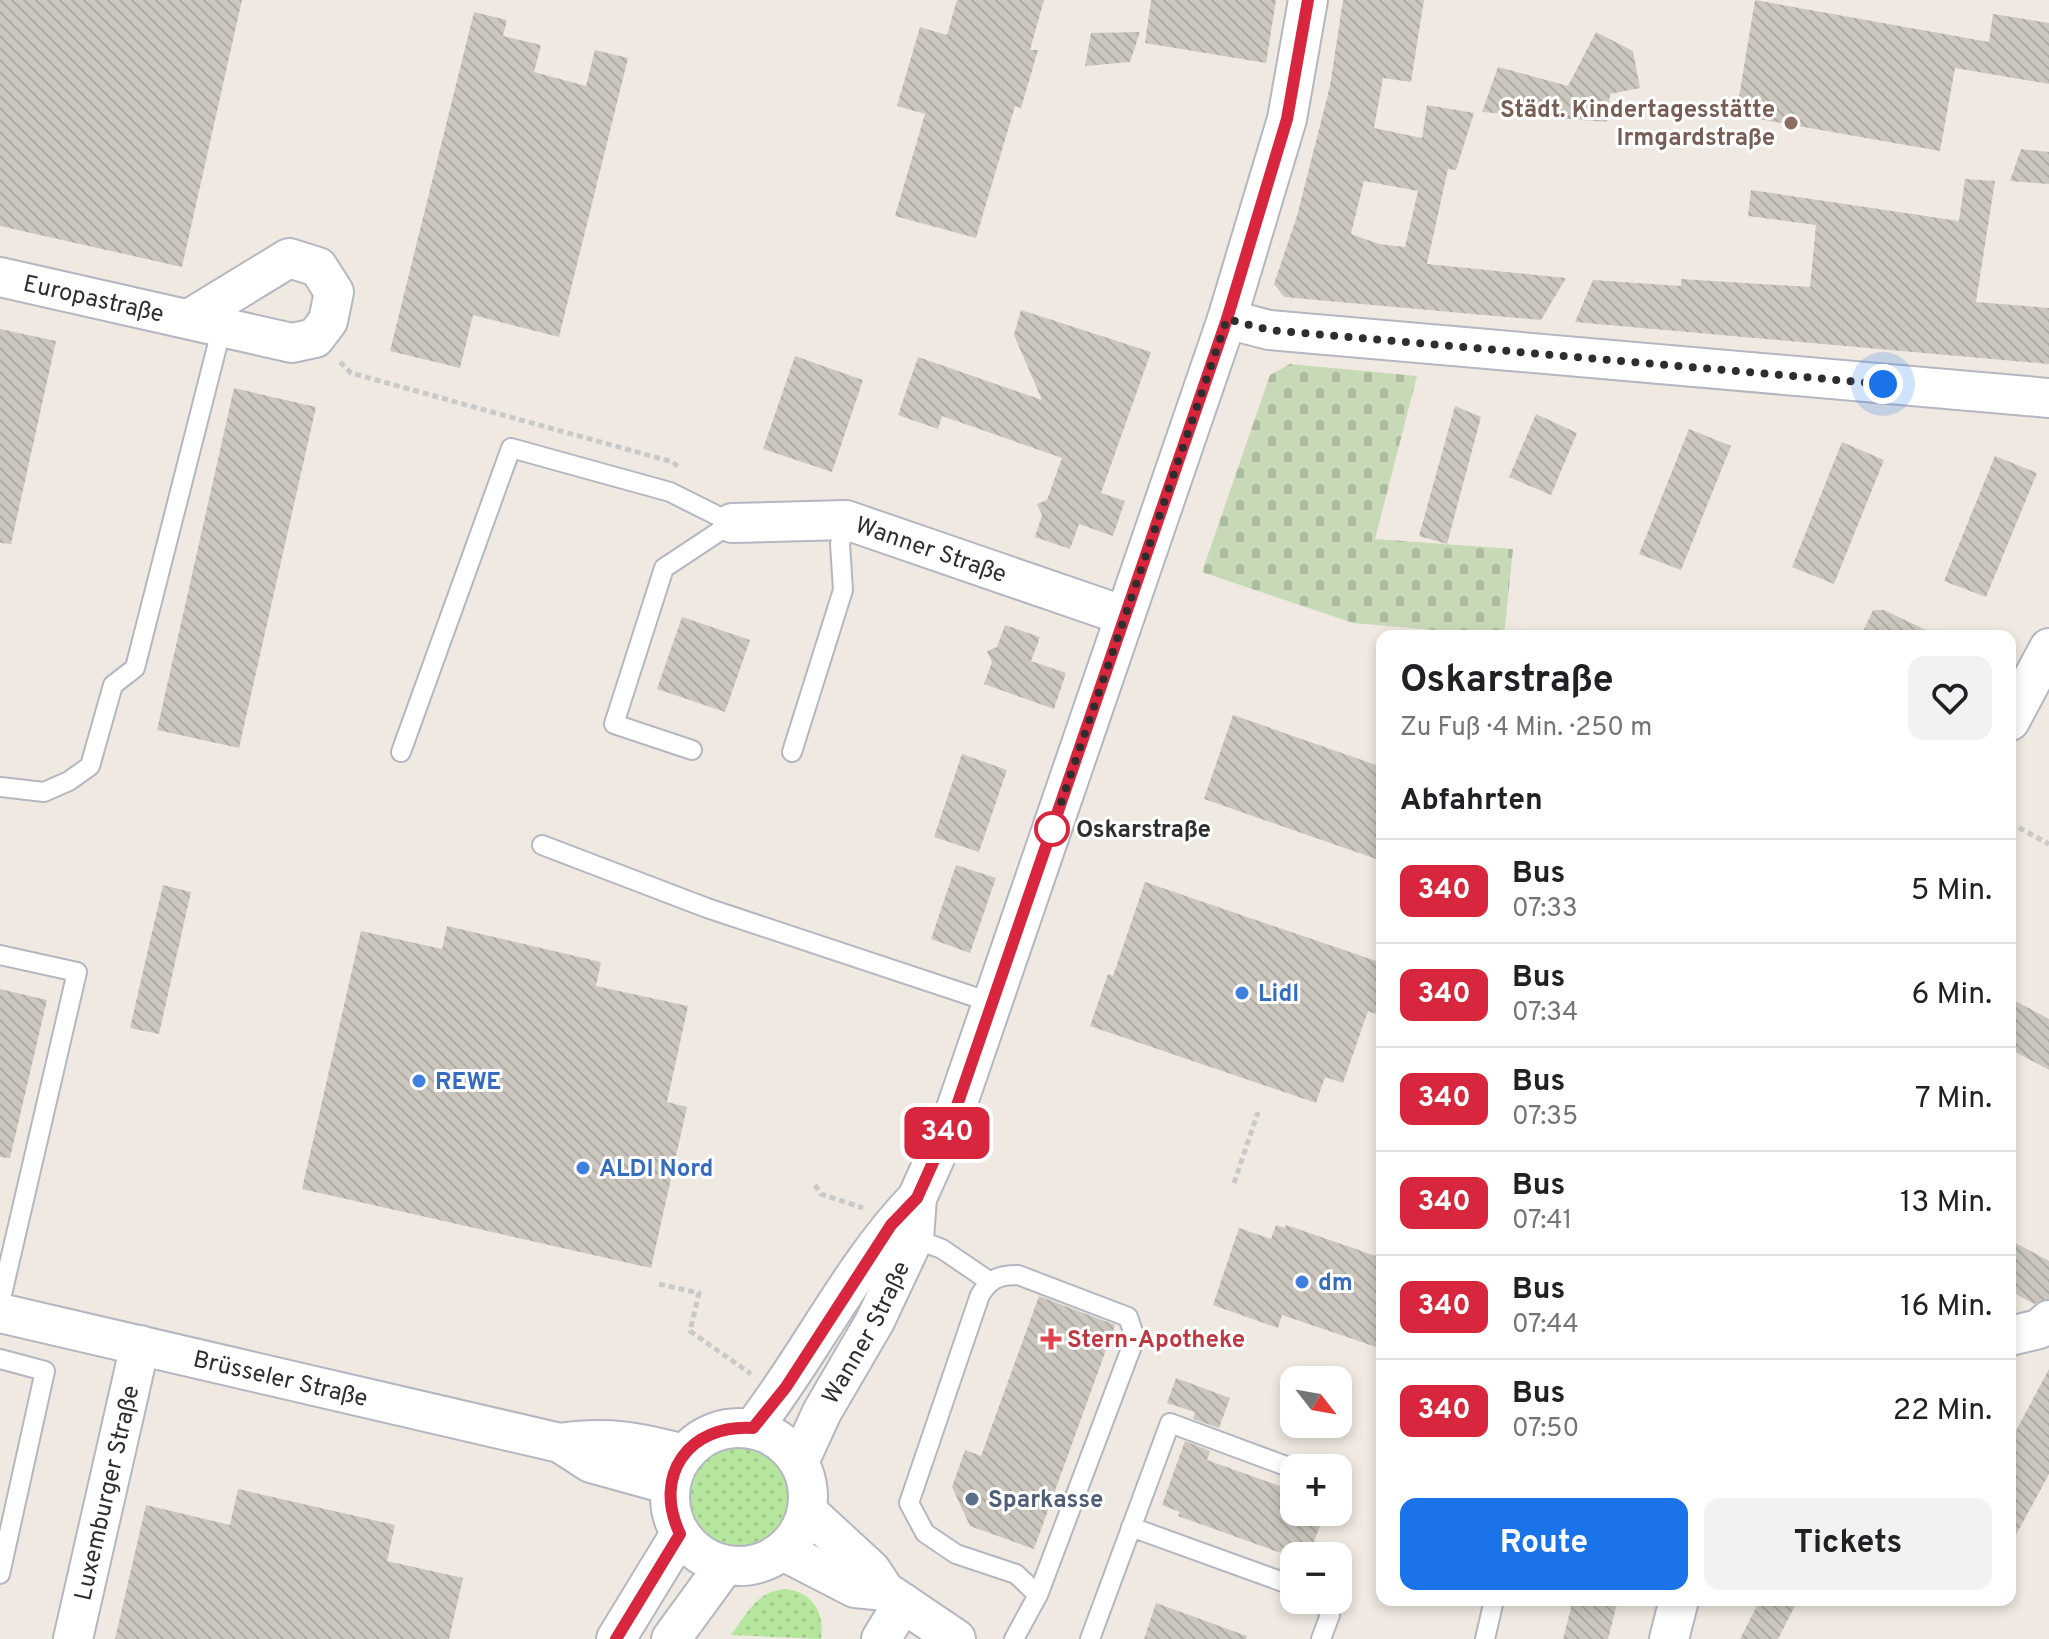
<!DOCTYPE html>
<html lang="de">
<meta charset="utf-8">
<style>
:root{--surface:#fff;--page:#f2f2f2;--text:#202124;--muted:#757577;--line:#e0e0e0;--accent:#1a73e8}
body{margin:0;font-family:Overpass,sans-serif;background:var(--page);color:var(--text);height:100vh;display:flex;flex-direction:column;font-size:30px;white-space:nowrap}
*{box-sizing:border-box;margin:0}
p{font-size:26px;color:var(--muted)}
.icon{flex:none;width:44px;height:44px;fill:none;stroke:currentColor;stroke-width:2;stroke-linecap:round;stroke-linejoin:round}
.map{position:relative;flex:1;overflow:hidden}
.drawer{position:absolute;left:1376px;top:630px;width:640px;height:976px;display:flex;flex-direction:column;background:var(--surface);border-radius:16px;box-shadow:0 4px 12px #0003}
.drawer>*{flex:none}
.badge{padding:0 16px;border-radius:12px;font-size:28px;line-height:52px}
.needle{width:52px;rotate:121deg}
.tools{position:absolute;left:1280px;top:1366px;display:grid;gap:16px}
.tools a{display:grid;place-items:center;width:72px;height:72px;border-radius:16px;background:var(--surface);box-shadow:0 4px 12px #0003;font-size:40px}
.you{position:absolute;width:40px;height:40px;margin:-20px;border:6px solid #fff;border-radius:50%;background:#1a73e8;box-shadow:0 0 0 12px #1a73e833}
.map>.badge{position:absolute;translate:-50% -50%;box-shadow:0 0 0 4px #fff}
h2{padding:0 24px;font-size:30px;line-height:72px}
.round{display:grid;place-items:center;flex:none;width:84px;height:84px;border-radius:16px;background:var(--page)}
.head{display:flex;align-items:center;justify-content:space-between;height:136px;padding:0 24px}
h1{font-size:38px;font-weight:700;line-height:60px}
.primary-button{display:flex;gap:16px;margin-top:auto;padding:16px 24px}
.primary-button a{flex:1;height:92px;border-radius:16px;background:var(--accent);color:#fff;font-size:32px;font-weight:700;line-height:92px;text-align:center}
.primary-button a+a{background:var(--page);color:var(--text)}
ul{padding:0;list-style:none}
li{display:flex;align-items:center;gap:24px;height:104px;padding:0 24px;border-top:2px solid var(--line)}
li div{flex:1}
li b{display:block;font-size:30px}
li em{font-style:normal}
li .badge{min-width:88px;font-weight:700;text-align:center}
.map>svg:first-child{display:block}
</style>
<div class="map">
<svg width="2049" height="1639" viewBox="0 0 2049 1639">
<defs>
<pattern id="grass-dots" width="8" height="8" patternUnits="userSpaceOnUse" patternTransform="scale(2)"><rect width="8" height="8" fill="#b6e59e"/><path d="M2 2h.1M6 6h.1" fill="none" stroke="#9dc588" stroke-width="1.8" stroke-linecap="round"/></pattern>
<pattern id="cemetery-stones" width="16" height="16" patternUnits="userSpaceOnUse" patternTransform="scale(2)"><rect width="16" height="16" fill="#c8d9b8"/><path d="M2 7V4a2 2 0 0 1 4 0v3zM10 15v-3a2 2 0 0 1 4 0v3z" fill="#acbb9e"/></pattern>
<pattern id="building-back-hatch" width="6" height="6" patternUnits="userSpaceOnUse" patternTransform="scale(2)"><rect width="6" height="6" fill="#cbc7bf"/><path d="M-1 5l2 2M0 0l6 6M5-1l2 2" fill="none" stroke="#afaba4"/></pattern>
</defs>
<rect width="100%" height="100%" fill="#efe9e1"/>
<path fill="url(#grass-dots)" d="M689 1496a50 50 0 1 1 100 0a50 50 0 1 1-100 0Z
M785 1589C813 1592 825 1613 821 1639L731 1635C747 1614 757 1591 785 1589Z"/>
<path fill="url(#cemetery-stones)" d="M1290 364 1417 376 1375 539 1513 549 1504 636 1353 623 1202 572 1270 375Z"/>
<path fill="url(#building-back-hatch)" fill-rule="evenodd" d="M0 0H242L182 267 0 226Z
M957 0H1044L1030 50H1038L1021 108 1015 106 976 238 895 216 925 114 897 106 920 27 947 35Z
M1151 0H1276L1266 63 1145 43Z
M1343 0H1424L1411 82 1383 78 1374 128 1422 138 1427 105 1474 113 1456 170 1448 169 1427 264 1566 278 1541 320 1284 297 1274 284 1297 216 1330 86ZM1364 181 1418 191 1405 247 1379 244 1351 234Z
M1755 0 1989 42 1993 14 2049 23V84L1955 68 1940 151 1736 115Z
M474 12 507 20 503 36 541 45 534 72 586 86 595 50 628 58 559 337 473 315 460 368 390 351Z
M1140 32 1130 62 1085 66 1091 33Z
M1596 32 1633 51 1640 88 1610 94 1607 122 1482 112 1498 67 1568 86Z
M2021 149 2049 152V184L2010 181Z
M1965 179 1995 181 1976 302 2049 308V364L1575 322 1593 280 1681 286V279L1810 287 1816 225 1748 216 1751 190 1959 221Z
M1021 310 1151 352 1101 493 1125 501 1113 536 1079 524 1070 549 1035 537 1042 515 1037 504 1047 500 1062 458 942 416 938 429 898 415 918 357 1042 400 1014 335Z
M0 329 56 341 11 544 0 543Z
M795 356 863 380 832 472 763 449Z
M234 388 316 407 239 748 157 730Z
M1455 406 1481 417 1447 544 1419 536Z
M1536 414 1577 433 1551 495 1509 477Z
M1689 429 1731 446 1681 570 1639 554Z
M1842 442 1884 460 1834 584 1792 567Z
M1995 456 2037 473 1986 597 1944 581Z
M1873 610H1884L1938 636H1861Z
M682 617 750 640 725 712 657 689Z
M1005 625 1040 637 1031 661 1066 673 1054 709 984 684 992 662 987 651 997 647Z
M1233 715 1382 767V861L1204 799Z
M962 754 1007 770 979 852 934 837Z
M956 865 996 878 970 953 931 939Z
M1145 882 1382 963V1016L1368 1011 1343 1083 1325 1077 1316 1103 1090 1026 1108 974 1113 976Z
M163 885 191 892 159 1034 130 1028Z
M447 926 601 962 596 986 688 1006 667 1102 687 1107 651 1268 302 1189 361 931 442 949Z
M0 989 47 1000 10 1158 0 1157Z
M2010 998 2049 1019V1070L2010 1049Z
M1276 1225 1285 1228 1286 1225 1382 1258V1349L1282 1315 1278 1328 1213 1305 1239 1228 1271 1239Z
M2010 1240 2049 1261V1299L2034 1304 2010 1291Z
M1039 1296 1115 1325 1034 1549 970 1526 952 1487 965 1450 981 1456Z
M2049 1369V1474L2010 1546V1442Z
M1176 1378 1230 1398 1219 1428 1193 1419 1195 1412 1167 1403Z
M1185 1441 1210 1451 1207 1460 1294 1491V1512H1325L1309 1556H1289L1178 1516 1180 1512 1162 1505Z
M238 1489 395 1525 387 1561 463 1578 449 1639H115L146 1505 230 1525Z
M1573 1600H1618L1608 1639H1563Z
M1760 1600H1798L1778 1639H1740Z
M1156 1603 1247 1636 1246 1639H1144Z"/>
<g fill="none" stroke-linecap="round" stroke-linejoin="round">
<defs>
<path id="service" d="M401 752 511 448 670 492 732 523 664 568 614 724 692 750
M792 752 843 590 840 544 846 520
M0 787 44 792 69 781 90 766 113 685 135 668 222 327
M542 845 707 908 993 1003
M0 955 77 972 0 1303
M911 1237 942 1249 989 1281
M0 1359 45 1371 0 1574
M1131 1527 1294 1586
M1014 1639 1038 1595 1135 1338 1128 1317 1018 1275C998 1275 990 1279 980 1295L909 1503 925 1533 956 1554 1016 1574 1038 1595
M1090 1639 1170 1423 1294 1469
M1321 1639 1330 1615 1322 1600
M1485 1639 1494 1600"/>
<g id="minor">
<path id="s1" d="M0 277 292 343 315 338 328 321 334 292 318 267 289 258 189 319"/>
<path d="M1227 319 1269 330 2049 398"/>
<path id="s2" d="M732 523 846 520 1125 616"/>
<path d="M2010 721 2049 648"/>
<path id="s3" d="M0 1313 560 1443 591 1463 670 1485"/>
<path d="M2010 1336 2039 1329 2049 1320"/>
<circle cx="739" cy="1497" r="69"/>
<path d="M753 1428C810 1355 852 1265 917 1198"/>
<path d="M560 1443C608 1436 638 1442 684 1454"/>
<path id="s4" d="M799 1462 822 1412 875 1321 914 1238 917 1198 952 1120 1227 319 1287 119 1308 0"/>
<path d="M807 1511 871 1570 885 1591 956 1639"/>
<path d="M783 1551 855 1588 885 1591"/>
<path id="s5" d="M73 1639 140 1345"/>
<path d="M616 1639 680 1534"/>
<path d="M671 1639 725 1565"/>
<path d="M881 1639 903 1603"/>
<path d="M1669 1639 1679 1600"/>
</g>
</defs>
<use href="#service" stroke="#b4b7c1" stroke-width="22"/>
<use href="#minor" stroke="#b4b7c1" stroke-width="42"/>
<path stroke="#c9c9c9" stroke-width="5" stroke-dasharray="6 4" stroke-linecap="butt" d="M340 362 351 373 673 462 679 468
M2010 823 2049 844
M1234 1183 1258 1112
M815 1185 821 1194 863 1208
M659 1284 699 1293 690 1331 751 1374"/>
<use href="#service" stroke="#fff" stroke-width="18"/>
<use href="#minor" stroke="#fff" stroke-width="38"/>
</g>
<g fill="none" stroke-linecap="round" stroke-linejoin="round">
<defs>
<path id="line" d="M616 1639 680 1534C652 1475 689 1424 753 1428L786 1387 891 1225 917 1198 952 1120 1227 319 1287 119 1308 0"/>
</defs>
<use href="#line" stroke="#fff" stroke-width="18"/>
<use href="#line" stroke="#d7263d" stroke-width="12"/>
<path stroke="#2e2e2e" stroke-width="8" stroke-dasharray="0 14.4" d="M1052 829 1227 319 1269 330 1883 384"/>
</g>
<circle fill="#8d6e63" stroke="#fff" stroke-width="3" cx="1791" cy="123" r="8"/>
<circle fill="#fff" stroke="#d7263d" stroke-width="4" cx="1052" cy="829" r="16"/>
<g fill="#3f7fe0" stroke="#fff" stroke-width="3">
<circle cx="1242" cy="993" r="8"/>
<circle cx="419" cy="1081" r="8"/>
<circle cx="583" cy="1168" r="8"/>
<circle cx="1302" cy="1282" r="8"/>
</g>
<path fill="#e0444e" stroke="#fff" stroke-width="3" d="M1047 1327h8v8h8v8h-8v8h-8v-8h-8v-8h8z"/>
<circle fill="#5c6f8a" stroke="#fff" stroke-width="3" cx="972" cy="1499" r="8"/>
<g text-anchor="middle" stroke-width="6" stroke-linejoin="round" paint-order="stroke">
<g font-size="24" font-weight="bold" fill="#785e54" stroke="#fff" text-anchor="end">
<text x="1775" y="117">Städt. Kindertagesstätte<tspan x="1775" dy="28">Irmgardstraße</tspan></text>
</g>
<g font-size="24" fill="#2e2e2e" stroke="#fff">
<text dy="8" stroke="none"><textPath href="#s1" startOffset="96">Europastraße</textPath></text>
<text dy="8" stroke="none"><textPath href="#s2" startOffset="204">Wanner Straße</textPath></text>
<text dy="8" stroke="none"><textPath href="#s4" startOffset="146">Wanner Straße</textPath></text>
<text dy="8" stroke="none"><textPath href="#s3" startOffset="288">Brüsseler Straße</textPath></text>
<text dy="8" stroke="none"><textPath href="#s5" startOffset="150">Luxemburger Straße</textPath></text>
</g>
<g font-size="24" font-weight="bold" fill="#2e2e2e" stroke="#fff" text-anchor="start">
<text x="1076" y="837">Oskarstraße</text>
</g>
<g font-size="24" font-weight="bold" fill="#366cbe" stroke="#fff" text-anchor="start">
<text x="1258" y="1001">Lidl</text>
<text x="435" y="1089">REWE</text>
<text x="599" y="1176">ALDI Nord</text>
<text x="1318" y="1290">dm</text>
</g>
<g font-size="24" font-weight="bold" fill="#be3a42" stroke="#fff" text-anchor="start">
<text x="1067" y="1347">Stern-Apotheke</text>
</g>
<g font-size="24" font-weight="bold" fill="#4e5e75" stroke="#fff" text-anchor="start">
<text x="988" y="1507">Sparkasse</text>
</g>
</g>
</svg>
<div class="tools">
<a><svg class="needle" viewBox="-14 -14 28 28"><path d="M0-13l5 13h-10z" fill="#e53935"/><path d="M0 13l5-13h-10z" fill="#757577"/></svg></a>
<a>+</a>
<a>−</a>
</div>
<div class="you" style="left:1883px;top:384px"></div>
<b class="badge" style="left:947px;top:1133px;background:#d7263d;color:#fff">340</b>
<section class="drawer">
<div class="head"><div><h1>Oskarstraße</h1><p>Zu Fuß · 4 Min. · 250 m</p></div><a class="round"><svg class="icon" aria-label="heart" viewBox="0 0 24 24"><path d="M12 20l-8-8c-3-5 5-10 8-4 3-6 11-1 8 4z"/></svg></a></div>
<h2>Abfahrten</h2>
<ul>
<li><span class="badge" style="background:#d7263d;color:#fff">340</span><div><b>Bus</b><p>07:33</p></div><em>5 Min.</em></li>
<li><span class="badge" style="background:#d7263d;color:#fff">340</span><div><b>Bus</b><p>07:34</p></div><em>6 Min.</em></li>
<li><span class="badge" style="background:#d7263d;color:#fff">340</span><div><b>Bus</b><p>07:35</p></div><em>7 Min.</em></li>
<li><span class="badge" style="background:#d7263d;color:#fff">340</span><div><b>Bus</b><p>07:41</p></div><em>13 Min.</em></li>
<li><span class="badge" style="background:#d7263d;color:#fff">340</span><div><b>Bus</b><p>07:44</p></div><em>16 Min.</em></li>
<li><span class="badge" style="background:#d7263d;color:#fff">340</span><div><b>Bus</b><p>07:50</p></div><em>22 Min.</em></li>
</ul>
<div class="primary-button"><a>Route</a><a>Tickets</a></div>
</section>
</div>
